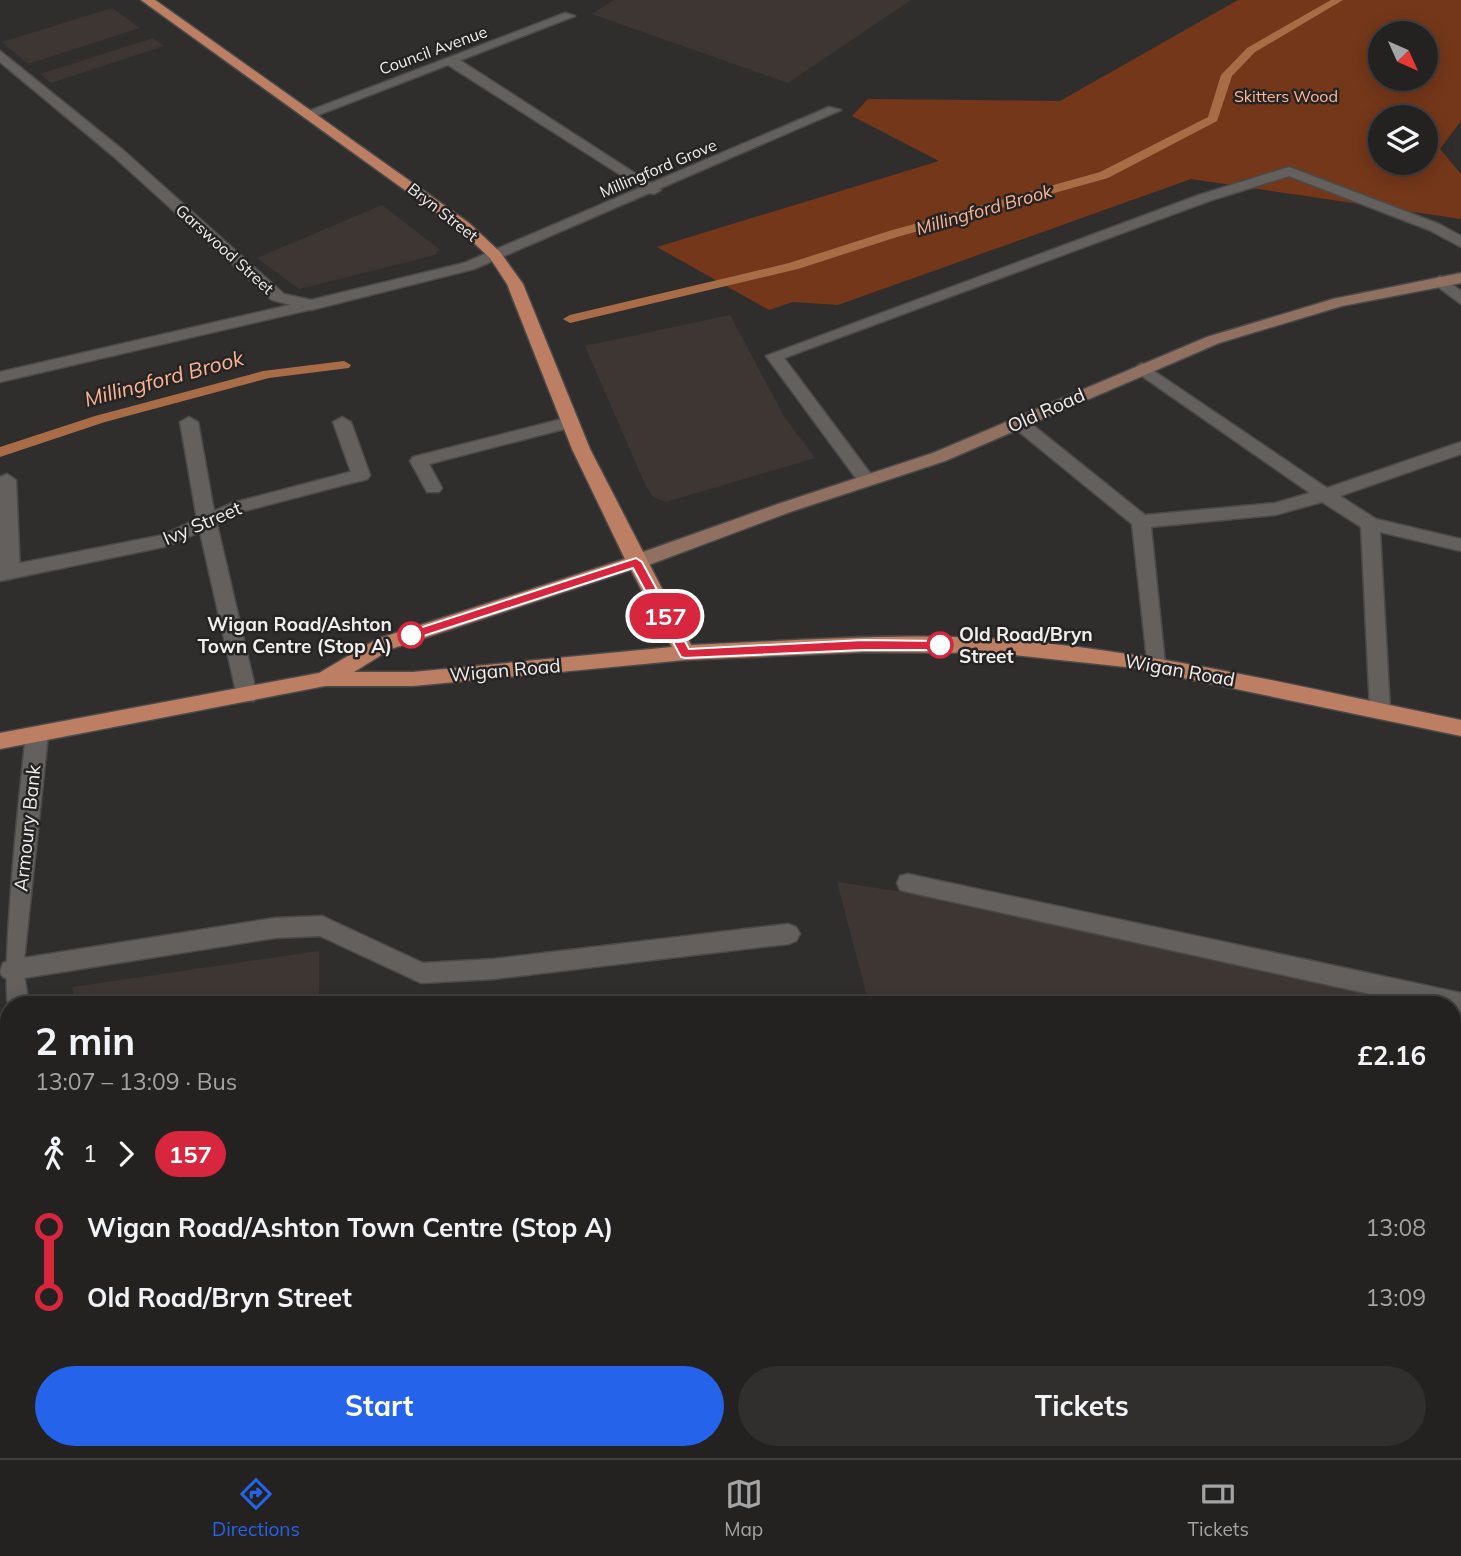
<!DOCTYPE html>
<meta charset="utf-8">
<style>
:root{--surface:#242221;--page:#302f2e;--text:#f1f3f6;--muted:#a3a4a5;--line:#413f3f;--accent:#2563eb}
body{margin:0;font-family:Mulish,sans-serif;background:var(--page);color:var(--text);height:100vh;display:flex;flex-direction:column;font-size:26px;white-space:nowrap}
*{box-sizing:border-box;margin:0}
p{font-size:23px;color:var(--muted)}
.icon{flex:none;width:38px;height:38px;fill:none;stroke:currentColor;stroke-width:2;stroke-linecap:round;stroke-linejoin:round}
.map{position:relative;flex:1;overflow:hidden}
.panel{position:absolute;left:0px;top:996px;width:1461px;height:464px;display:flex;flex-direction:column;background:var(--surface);border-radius:28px 28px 0 0;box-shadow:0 4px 18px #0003,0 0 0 2px var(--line)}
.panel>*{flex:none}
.badge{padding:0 14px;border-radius:23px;font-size:24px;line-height:46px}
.needle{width:46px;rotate:135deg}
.buttons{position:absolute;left:1368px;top:21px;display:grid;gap:14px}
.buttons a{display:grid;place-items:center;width:70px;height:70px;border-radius:50%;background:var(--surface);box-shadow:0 4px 18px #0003,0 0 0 2px var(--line);font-size:35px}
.map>.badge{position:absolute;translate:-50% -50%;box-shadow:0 0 0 4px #fff}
.legs{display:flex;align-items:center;gap:10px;height:77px;padding:0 35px;font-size:23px}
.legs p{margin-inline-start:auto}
.summary{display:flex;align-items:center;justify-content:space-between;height:119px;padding:0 35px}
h1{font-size:38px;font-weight:700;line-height:52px}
.button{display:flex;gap:14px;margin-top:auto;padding:14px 35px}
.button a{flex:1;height:80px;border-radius:42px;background:var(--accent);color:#fff;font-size:28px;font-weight:700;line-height:80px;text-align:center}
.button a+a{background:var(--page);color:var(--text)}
ul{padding:0 35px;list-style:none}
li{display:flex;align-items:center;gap:24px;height:70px;font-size:26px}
li i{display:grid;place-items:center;width:10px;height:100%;margin:0 9px;background:currentColor}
li i::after{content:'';width:18px;height:18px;margin:-9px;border:5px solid;border-radius:50%;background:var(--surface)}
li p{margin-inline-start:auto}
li:first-child i{background:linear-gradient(#0000 50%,currentColor 0)}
li:last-child i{background:linear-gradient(currentColor 50%,#0000 0)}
.dock{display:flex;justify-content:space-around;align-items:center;height:98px;border-top:2px solid var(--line);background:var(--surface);font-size:19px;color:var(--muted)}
.dock a{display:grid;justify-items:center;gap:4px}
.dock .active{color:var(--accent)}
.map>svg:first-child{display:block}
</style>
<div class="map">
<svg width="1461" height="1458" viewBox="0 0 1461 1458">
<rect width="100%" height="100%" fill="#302e2c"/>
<path fill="#3e3632" d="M614 0H911L788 83 592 14Z
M112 8 140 28 28 64 2 42Z
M153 38 164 46 51 83 40 74Z
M382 205 439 249 435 255 299 289 257 258Z
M730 315 785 418 815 458 666 502 653 497 644 482 585 346Z
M837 882 1050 914 1418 994V1004H869Z
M319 951V1004H75L72 987Z
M137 1451H703L661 1458H138Z"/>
<path fill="#74371a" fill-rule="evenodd" d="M1238 0H1461V121L1440 149 1461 174V219L1191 179 838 305 793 302 769 310 657 247 939 161 852 116 868 99 1060 101ZM1381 33H1426V79H1381ZM1381 117H1426V163H1381Z
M1453 1449 1461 1451V1458H1279L1320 1451Z"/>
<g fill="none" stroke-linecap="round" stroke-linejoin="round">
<path fill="#a86c47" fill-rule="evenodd" d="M1331 0H1343L1255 52 1232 76 1217 121 1108 178 897 237 798 269 570 323 563 319 570 315 789 263 889 231 1100 172 1208 117 1221 75 1247 48Z
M344 361 351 365 349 368 269 378 105 422 0 457V447L95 416 263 371Z"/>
<defs>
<path id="lane" d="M448 59H458L661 190 654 194 649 193 448 65Z
M1289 167 1439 224 1461 236V247L1429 230 1289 176 1209 201 784 358 873 477 876 481 867 487 861 485 766 356 1199 195Z
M311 300 317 302V308L0 382V372Z
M1142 363 1327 488 1461 442V454L1340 496 1376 519 1461 539V551L1380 532 1390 710 1387 715H1373L1370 710 1361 527 1322 502 1275 515 1151 527 1165 664 1162 669H1148L1132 524 1012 426 1009 422 1012 418H1024L1145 515 1275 503 1310 493 1136 372 1134 368Z
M342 417 351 422 370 475 367 479 361 481 352 475 333 422Z
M570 417 576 418 579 422 576 426 429 464 442 488 439 492H427L410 461 413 457Z
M7 474 16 480 20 572 10 579 0 572V477Z
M908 874 1461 993V1015L1452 1013V1004H1415L908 892 900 890 897 883 900 876Z
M322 916 423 963 494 959 788 924 796 927 800 934 796 941 788 944 494 979 421 983 320 936 275 938 11 980 3 977 0 972 3 963 11 960 275 918Z"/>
<path id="street" d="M565 13 575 16 313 117 301 114Z
M0 51 123 150 284 294 311 300 464 263 829 107 841 110 474 269 311 310 272 300 113 156 0 62Z
M1440 276 1461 291V304L1434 284 1432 281Z
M189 417 198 422 214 511 232 503 361 469 370 475 367 479 244 511 217 524 257 696 254 701H240L237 696 200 532 168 546 0 581V567L163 535 197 519 180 422Z
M37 727 44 729 48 735 23 970 29 1004H9V1012C0 973 20 788 26 735L30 729Z
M1452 1300 1461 1303V1331L1452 1328Z
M93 1451H125L128 1458H96Z
M325 1451H404L401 1458H322Z"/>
<path id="secondary" d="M1461 273V283L1342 306 1219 343 945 461 790 512 643 567H629L626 562 629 557 778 504 933 453 1207 337 1333 299Z"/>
<path id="primary" d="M141 0H155L469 223 500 252 523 284 590 449 691 645C792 641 896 632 998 639 1154 650 1308 689 1461 720V736L1135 668 996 653 863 652 685 660 413 686H325L0 749V733L319 673 377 639 625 559 572 449 507 284 490 258 459 229ZM631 570 672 647 413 672H354L391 649Z"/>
</defs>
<use href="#lane" stroke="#4c4a49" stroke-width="3"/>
<use href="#street" stroke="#4c4a49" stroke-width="3"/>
<use href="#secondary" stroke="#4c4a49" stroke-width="3"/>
<use href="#primary" stroke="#4c4a49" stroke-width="3"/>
<use href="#lane" fill="#63605e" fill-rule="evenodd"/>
<use href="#street" fill="#63605e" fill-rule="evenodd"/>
<use href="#secondary" fill="#8f7061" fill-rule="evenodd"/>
<use href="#primary" fill="#bc7f64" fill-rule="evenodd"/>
</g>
<path fill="#d7263d" stroke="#fff" stroke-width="2" d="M636 558 642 562 689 649 863 640 940 641 946 645 940 650H863L685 658 681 657 633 568 411 640 405 635 407 632Z"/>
<g fill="#fff" stroke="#d7263d" stroke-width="3.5">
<circle cx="411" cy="635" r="12"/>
<circle cx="940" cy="645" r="12"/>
</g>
<g text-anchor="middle" stroke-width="5" stroke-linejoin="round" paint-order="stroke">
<g font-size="16" fill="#f1efee" stroke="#262423">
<text transform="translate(433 50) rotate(-20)" y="6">Council Avenue</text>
<text transform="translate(658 168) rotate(-23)" y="6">Millingford Grove</text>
<text transform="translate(443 212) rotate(38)" y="6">Bryn Street</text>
<text transform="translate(225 249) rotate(42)" y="6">Garswood Street</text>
</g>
<g font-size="16" fill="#ffb798" stroke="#262423">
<text x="1286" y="102">Skitters Wood</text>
</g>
<g font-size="18" font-style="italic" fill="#fcb495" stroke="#262423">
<text transform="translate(984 210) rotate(-16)" y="6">Millingford Brook</text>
</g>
<g font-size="19" fill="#f1efee" stroke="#262423">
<text transform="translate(1046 410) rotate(-24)" y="7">Old Road</text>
<text transform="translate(202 523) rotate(-23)" y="7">Ivy Street</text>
<text transform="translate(505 670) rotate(-5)" y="7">Wigan Road</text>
<text transform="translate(1180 670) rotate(10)" y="7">Wigan Road</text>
<text transform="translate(27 828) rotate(-84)" y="7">Armoury Bank</text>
</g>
<g font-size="19" font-weight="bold" fill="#f1efee" stroke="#262423" text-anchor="end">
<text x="392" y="631">Wigan Road/Ashton<tspan x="392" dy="22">Town Centre (Stop A)</tspan></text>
<text x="959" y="641" text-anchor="start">Old Road/Bryn<tspan x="959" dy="22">Street</tspan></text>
</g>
<g font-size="21" font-style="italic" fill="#fcb495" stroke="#262423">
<text transform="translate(164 379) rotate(-15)" y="7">Millingford Brook</text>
</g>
</g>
</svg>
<div class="buttons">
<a><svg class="needle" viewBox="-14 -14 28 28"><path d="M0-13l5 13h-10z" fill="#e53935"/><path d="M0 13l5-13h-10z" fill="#a3a4a5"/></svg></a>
<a><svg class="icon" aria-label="layers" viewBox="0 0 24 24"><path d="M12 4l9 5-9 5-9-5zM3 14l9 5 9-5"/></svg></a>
</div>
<b class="badge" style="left:665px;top:616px;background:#d7263d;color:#fff">157</b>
<section class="panel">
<div class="summary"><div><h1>2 min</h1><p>13:07 – 13:09 · Bus</p></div><b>£2.16</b></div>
<div class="legs"><svg class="icon" aria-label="walk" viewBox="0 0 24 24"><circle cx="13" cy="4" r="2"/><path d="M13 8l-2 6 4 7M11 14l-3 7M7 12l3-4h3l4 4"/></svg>1<svg class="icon" aria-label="forward" viewBox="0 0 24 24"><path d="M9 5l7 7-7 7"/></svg><b class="badge" style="background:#d7263d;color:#fff">157</b></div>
<ul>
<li><i style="color:#d7263d"></i><b>Wigan Road/Ashton Town Centre (Stop A)</b><p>13:08</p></li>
<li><i style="color:#d7263d"></i><b>Old Road/Bryn Street</b><p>13:09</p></li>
</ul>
<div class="button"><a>Start</a><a>Tickets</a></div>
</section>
</div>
<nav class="dock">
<a class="active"><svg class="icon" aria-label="directions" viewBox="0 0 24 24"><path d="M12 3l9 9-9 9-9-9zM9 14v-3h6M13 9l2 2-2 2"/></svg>Directions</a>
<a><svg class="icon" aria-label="map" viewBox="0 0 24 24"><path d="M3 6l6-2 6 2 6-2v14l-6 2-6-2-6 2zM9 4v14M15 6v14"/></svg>Map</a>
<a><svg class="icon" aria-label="tickets" viewBox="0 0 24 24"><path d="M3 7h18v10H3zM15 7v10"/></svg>Tickets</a>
</nav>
